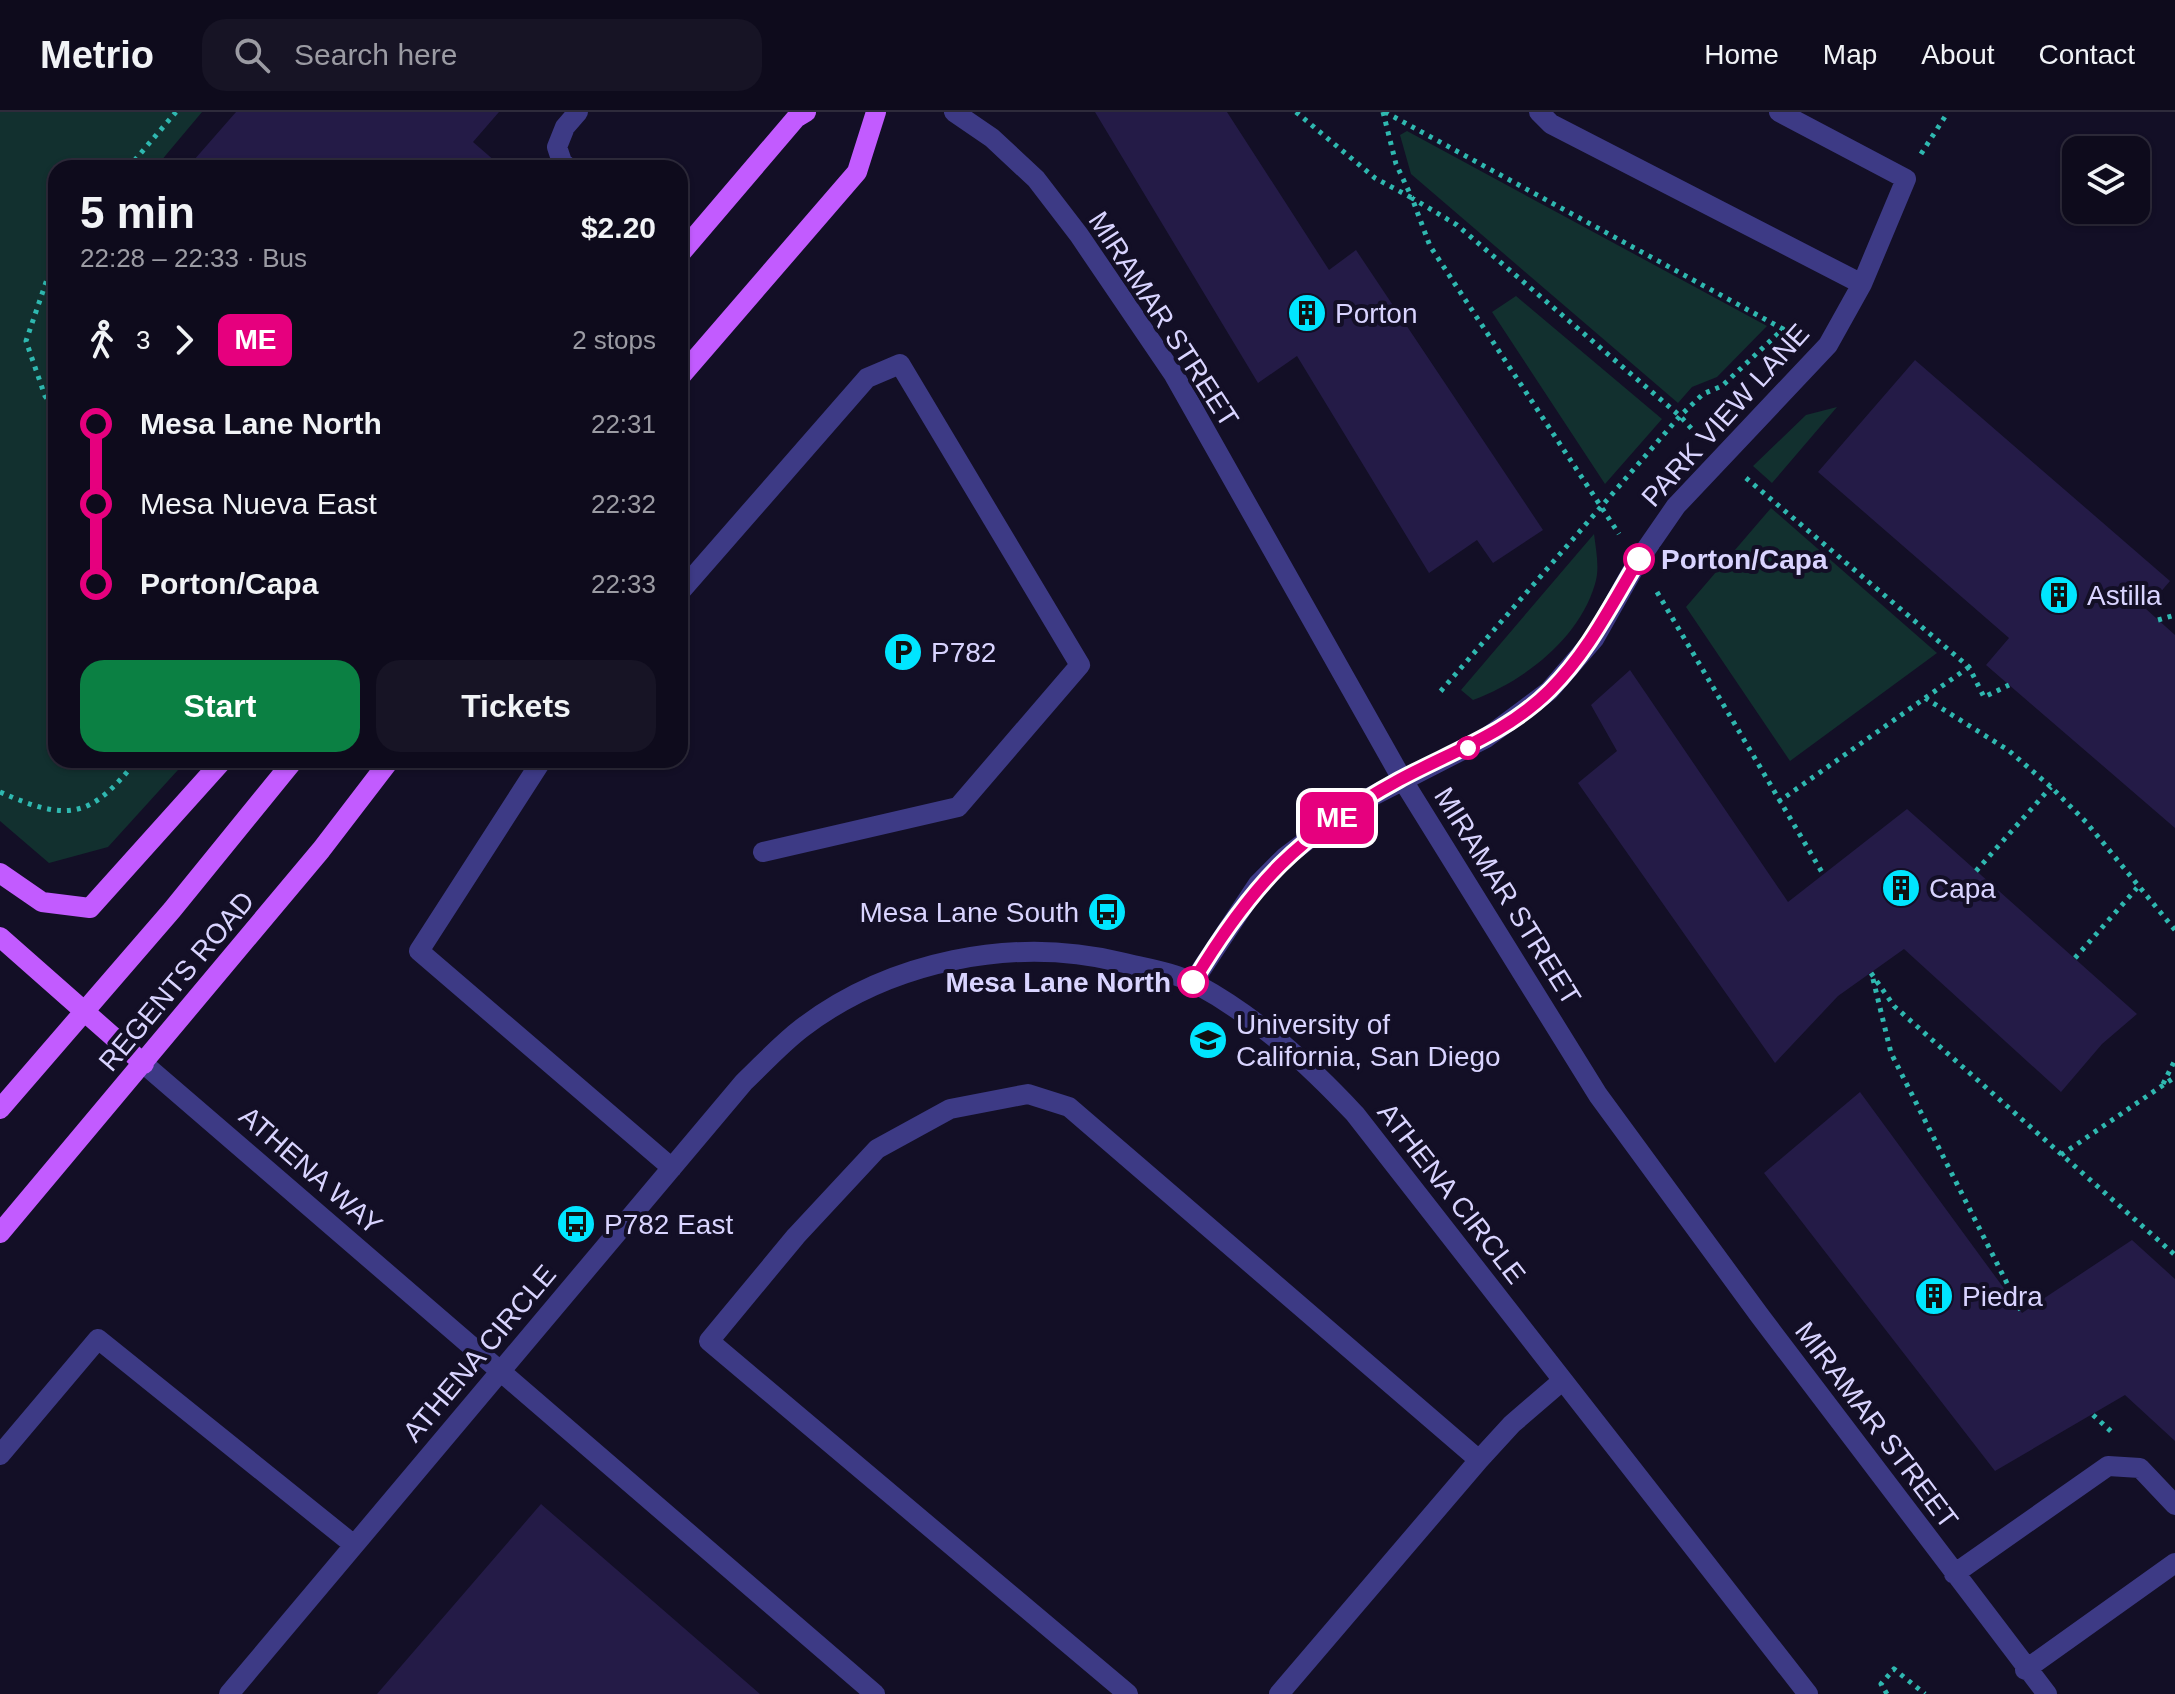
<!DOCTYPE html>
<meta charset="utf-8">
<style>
:root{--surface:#0e0b1c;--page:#171425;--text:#f1f3f6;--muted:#9b9ba3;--line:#2e2b3b;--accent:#0b8043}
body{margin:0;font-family:Helvetica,sans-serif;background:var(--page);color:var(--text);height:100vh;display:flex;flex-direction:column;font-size:30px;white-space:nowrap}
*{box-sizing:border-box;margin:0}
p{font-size:26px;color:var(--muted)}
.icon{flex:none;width:44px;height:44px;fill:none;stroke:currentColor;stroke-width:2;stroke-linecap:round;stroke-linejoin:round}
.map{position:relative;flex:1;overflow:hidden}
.side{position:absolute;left:48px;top:48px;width:640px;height:608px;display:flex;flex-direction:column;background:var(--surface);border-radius:24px;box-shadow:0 2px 6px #0004,0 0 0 2px var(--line)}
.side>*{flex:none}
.badge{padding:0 16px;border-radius:12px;font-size:28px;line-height:52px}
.tools{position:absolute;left:2062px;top:24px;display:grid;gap:16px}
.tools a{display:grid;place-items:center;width:88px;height:88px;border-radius:16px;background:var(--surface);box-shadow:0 2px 6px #0004,0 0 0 2px var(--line);font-size:40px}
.map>.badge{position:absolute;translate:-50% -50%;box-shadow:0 0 0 4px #fff}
.legs{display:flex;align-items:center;gap:12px;height:88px;padding:0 32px;font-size:26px}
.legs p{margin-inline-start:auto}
.summary{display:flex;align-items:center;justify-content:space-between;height:136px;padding:0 32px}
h1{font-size:44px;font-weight:600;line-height:60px}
.action{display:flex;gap:16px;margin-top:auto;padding:16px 32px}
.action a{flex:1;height:92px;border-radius:24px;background:var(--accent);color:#fff;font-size:32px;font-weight:600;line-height:92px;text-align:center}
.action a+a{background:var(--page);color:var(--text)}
ul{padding:0 32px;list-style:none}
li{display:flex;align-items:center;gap:28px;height:80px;font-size:30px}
li i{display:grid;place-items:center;width:12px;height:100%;margin:0 10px;background:currentColor}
li i::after{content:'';width:20px;height:20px;margin:-10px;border:6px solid;border-radius:50%;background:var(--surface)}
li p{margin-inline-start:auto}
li:first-child i{background:linear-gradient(#0000 50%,currentColor 0)}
li:last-child i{background:linear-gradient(currentColor 50%,#0000 0)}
header{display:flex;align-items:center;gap:48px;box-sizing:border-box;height:112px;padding:0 40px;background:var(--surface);border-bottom:2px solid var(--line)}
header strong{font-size:38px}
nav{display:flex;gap:44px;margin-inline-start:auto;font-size:28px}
.search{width:560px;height:72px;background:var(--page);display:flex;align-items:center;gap:20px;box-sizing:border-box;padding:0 28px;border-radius:24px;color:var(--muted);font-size:30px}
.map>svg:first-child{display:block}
</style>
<header>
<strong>Metrio</strong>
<div class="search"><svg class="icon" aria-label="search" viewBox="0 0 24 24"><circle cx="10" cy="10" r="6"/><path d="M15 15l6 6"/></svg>Search here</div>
<nav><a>Home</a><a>Map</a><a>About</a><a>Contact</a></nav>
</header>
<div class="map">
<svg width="2175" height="1582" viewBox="0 0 2175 1582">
<rect width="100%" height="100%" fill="#130f26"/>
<path fill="#12302f" d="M0 0H202L155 56H56V648H187L108 735 49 751 0 709Z
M1407 19 1767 214 1717 265 1692 275 1678 291 1411 62 1400 23Z
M1516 184 1662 307 1605 372 1492 200Z
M1837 295 1772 371 1753 354 1806 303Z
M1771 396 1937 541 1790 649 1686 495Z
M1594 422C1596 438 1600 457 1595 472 1579 527 1524 569 1473 588L1461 578Z"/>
<path fill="#241b47" d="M236 0H499L473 30 503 56H187Z
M1095 0H1227L1329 158 1356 138 1543 418 1493 451 1477 428 1429 461 1297 244 1258 271Z
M1915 248 2170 469 2146 497 2175 523V716L1986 553 2009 526 1818 360Z
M1630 558 1788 790 1907 697 2137 902 2102 932 2061 980 1904 837 1838 884 1775 951 1578 671 1617 639 1591 593Z
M1860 980 2022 1201 2132 1128 2175 1167V1329L2125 1283 1995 1359 1764 1061Z
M541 1392 760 1582H377Z"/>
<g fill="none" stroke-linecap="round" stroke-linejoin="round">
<path stroke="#2fb8b0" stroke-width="5" stroke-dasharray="4 6" stroke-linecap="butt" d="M1296 0 1375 66 1412 86 1430 134 1619 422
M1383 0 1396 52 1412 86 1457 113 1680 304 1700 326
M1385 0 1783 217 1722 274 1703 282 1680 304 1440 580
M1921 42 1948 0
M128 56 176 0
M56 141 26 229 45 284 56 298
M1746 366 1969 555 1984 585 2009 573
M1657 480 1823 762
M2158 508 2175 503
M1925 586 2008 638 2051 675 2086 710 2175 818
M0 680C68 710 90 707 137 648
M1778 690 1969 555
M1976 759 2051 675
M2075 846 2137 776
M1871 861 1894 894 2175 1143
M1873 867 1891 941 2022 1201
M2163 972 2175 948
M2061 1043 2175 965
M2093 1303 2115 1323
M1887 1582 1881 1572 1894 1557 1925 1582"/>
<path stroke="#3d3a85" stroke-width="20" d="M954 0 992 26 1036 67 1079 123 1174 263 1402 667 1598 983 1760 1204 2047 1582
M1539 0 1551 12 1862 172
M569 56 562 50 557 35 565 15 578 0
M680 480 867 266 900 252 1080 553 958 695 763 740
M542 648 419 839 672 1056
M1193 870 1258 772 1285 745 1353 694 1486 626 1549 579 1594 527 1638 449 1676 394 1828 233 1862 172 1906 67 1779 0
M144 952 875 1582
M0 1343 98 1227 354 1433
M1954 1462 2108 1354 2140 1356 2175 1393
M2025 1558 2175 1451
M229 1582 744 970C763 952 781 932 802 916 890 849 1013 824 1120 850 1144 856 1174 860 1196 872 1257 905 1307 951 1355 1002L1808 1582
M1128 1582 709 1229 796 1124 877 1037 950 997 1028 982 1069 995 1479 1348
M1279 1582 1479 1348 1512 1312 1562 1269"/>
<path stroke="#c25bff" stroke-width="20" d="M680 142 796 6 806 0
M680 265 857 60 876 0
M0 761 42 790 90 796 223 648
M0 825 144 952
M0 997 172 798 294 648
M0 1121 321 738 390 648"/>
</g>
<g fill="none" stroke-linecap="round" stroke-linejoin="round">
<defs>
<path id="line-1" d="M1193 870C1252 772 1298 723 1399 668 1451 640 1507 621 1550 578 1589 539 1611 493 1639 447"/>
</defs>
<use href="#line-1" stroke="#fff" stroke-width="18"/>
<use href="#line-1" stroke="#e6007e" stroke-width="12"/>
</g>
<defs>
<symbol id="building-disc" viewBox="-11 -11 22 22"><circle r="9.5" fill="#00e5ff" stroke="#130f26"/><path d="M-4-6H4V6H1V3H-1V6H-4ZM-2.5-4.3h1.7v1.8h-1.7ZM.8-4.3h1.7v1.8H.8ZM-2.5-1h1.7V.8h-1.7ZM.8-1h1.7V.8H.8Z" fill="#111"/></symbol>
<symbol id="parking-disc" viewBox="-11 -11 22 22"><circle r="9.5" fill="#00e5ff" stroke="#130f26"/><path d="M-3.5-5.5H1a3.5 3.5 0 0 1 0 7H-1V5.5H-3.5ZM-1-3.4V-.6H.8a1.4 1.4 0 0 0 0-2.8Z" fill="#111"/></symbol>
<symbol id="bus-disc" viewBox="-11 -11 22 22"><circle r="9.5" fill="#00e5ff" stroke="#130f26"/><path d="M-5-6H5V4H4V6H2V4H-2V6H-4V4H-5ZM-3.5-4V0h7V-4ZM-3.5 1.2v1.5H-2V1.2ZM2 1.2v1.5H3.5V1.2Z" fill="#111"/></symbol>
<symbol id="university-disc" viewBox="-11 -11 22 22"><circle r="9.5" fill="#00e5ff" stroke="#130f26"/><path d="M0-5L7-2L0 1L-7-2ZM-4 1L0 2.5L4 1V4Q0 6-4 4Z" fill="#111"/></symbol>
</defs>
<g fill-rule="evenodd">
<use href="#building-disc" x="1285" y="179" width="44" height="44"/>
<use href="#building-disc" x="2037" y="461" width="44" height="44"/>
<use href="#parking-disc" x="881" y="518" width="44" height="44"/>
<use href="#building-disc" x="1879" y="754" width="44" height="44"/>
<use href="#bus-disc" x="1085" y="778" width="44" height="44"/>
<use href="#university-disc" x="1186" y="906" width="44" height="44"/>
<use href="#bus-disc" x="554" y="1090" width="44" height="44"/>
<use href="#building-disc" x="1912" y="1162" width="44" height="44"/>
</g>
<g fill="#fff" stroke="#e6007e" stroke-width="4">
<circle cx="1639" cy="447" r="14"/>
<circle cx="1468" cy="636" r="10"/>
<circle cx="1193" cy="870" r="14"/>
</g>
<g text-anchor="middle" stroke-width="8" stroke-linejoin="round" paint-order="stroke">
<g font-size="28" fill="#d9d4ff" stroke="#130f26" text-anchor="start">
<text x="1335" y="211">Porton</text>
<text x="2087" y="493">Astilla</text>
<text x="931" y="550">P782</text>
<text x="1929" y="786">Capa</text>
<text x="1079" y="810" text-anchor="end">Mesa Lane South</text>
<text x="1236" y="922">University of<tspan x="1236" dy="32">California, San Diego</tspan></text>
<text x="604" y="1122">P782 East</text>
<text x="1962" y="1194">Piedra</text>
</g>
<g font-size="28" fill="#d9d4ff" stroke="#130f26">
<text transform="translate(1164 207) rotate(57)" y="10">MIRAMAR STREET</text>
<text transform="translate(1725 303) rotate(-48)" y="10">PARK VIEW LANE</text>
<text transform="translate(1508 784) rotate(58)" y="10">MIRAMAR STREET</text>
<text transform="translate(176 869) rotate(-50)" y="10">REGENTS ROAD</text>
<text transform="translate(311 1058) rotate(41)" y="10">ATHENA WAY</text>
<text transform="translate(1452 1081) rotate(52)" y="10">ATHENA CIRCLE</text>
<text transform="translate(479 1241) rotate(-50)" y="10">ATHENA CIRCLE</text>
<text transform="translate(1877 1313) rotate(53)" y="10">MIRAMAR STREET</text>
</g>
<g font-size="28" font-weight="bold" fill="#d9d4ff" stroke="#130f26" text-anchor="start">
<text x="1661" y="457">Porton/Capa</text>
<text x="1171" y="880" text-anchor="end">Mesa Lane North</text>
</g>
</g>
</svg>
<div class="tools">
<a><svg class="icon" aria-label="layers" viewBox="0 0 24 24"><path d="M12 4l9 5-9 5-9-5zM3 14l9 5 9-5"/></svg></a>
</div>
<b class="badge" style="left:1337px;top:706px;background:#e6007e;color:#fff">ME</b>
<section class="side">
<div class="summary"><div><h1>5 min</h1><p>22:28 – 22:33 · Bus</p></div><b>$2.20</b></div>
<div class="legs"><svg class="icon" aria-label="walk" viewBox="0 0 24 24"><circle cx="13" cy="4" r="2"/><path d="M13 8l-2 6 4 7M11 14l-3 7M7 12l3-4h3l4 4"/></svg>3<svg class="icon" aria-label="forward" viewBox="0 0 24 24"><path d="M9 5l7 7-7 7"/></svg><b class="badge" style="background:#e6007e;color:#fff">ME</b><p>2 stops</p></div>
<ul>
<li><i style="color:#e6007e"></i><b>Mesa Lane North</b><p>22:31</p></li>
<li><i style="color:#e6007e"></i><span>Mesa Nueva East</span><p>22:32</p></li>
<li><i style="color:#e6007e"></i><b>Porton/Capa</b><p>22:33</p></li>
</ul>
<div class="action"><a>Start</a><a>Tickets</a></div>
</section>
</div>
